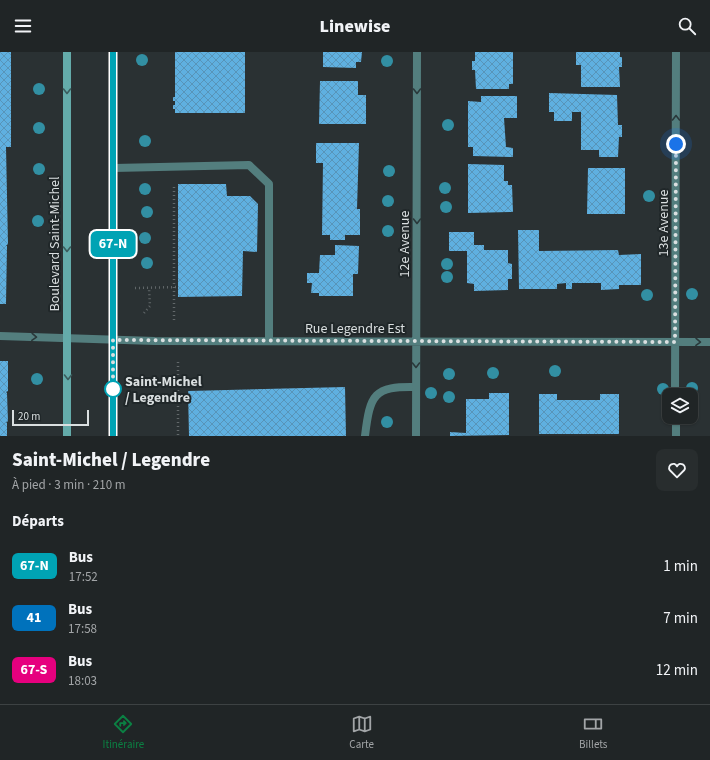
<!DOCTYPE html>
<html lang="fr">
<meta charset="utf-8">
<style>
:root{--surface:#202526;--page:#282d2e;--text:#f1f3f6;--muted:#a2a5a7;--line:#3d4243;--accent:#0b8043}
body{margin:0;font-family:"Source Sans 3",sans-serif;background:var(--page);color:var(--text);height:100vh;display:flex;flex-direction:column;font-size:15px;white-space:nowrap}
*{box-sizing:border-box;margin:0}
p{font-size:13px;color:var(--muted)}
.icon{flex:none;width:22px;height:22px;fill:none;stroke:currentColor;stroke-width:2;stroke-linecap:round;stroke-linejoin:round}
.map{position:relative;height:384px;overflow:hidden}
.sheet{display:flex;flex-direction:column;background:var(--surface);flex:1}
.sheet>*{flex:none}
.badge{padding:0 8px;border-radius:6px;font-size:14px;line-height:26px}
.controls{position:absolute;left:662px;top:336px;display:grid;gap:8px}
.controls a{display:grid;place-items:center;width:36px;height:36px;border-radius:8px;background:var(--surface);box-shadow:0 1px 3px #0004,0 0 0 1px var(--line);font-size:20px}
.scale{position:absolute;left:12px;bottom:10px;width:77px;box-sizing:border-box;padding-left:4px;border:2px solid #dadfe0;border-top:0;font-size:11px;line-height:14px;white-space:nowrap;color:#dadfe0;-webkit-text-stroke:3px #202729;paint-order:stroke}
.you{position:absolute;width:20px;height:20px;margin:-10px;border:3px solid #fff;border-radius:50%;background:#1a73e8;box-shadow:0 0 0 6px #1a73e833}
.map>.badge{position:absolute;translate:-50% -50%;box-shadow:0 0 0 2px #fff}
h2{padding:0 12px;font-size:15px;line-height:36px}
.round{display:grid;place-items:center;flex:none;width:42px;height:42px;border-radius:8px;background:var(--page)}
.headline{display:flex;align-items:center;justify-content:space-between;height:68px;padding:0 12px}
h1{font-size:19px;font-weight:800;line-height:30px}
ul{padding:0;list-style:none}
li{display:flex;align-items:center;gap:12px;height:52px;padding:0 12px}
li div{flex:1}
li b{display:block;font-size:15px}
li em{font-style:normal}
li .badge{min-width:44px;font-weight:700;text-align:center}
header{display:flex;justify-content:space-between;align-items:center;height:52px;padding:0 12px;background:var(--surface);font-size:18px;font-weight:800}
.tab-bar{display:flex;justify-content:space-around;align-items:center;height:56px;border-top:1px solid var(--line);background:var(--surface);font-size:11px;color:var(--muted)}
.tab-bar a{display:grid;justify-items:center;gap:2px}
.tab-bar .active{color:var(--accent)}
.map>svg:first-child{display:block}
</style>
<header><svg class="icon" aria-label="menu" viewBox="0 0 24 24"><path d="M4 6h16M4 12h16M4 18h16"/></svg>Linewise<svg class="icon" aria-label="search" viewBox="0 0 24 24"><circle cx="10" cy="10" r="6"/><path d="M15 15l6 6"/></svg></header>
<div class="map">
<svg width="710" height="384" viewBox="0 0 710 384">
<defs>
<pattern id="building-cross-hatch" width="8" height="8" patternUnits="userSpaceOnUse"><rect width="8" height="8" fill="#5fb0e0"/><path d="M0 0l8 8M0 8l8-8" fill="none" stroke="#5895b9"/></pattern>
</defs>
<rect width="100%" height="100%" fill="#2a3133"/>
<path fill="url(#building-cross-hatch)" d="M0 0H11V95H6L8 192 6 194H7L6 252H0Z
M175 0H245V61H175V57H173V53H175V49H173V45H175Z
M323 0H362L361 10H356V16L323 15Z
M475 0H513V32H509V37H476L475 18H472V9H475Z
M576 0H620V5H622V15H619L620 35H581V13H576Z
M320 29H358V43H366V72H319Z
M549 41 617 43 618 73H622V85H619L618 105H599V98H581V60H572V69H554V60H549Z
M481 44H517V66H504L506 95 513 96V105L473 104V95H468V49L481 50Z
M316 91H359L357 157H360V183H345V188H330V183H322L323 111H316Z
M468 112 504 113V129H508V133H512L513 160 468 161Z
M588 116H625V162H587Z
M178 132H226L227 144H250L258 152 257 200 243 199 242 244 178 245Z
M518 178H539V199L618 198 619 203 641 202V233H619V237L601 238V231H572V237H566V231L557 232V237H519Z
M449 180H474V193H484V198H508V211L512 212V227H508V238L474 239V232L467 231V199H449Z
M335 193 359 194 358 222H353V244H319V241H311L312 231H307V221H319L320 203H335Z
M0 309H8V339L6 340 7 341 8 369 6 371H7V384H0Z
M345 335 346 384H189L188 339Z
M489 341H509V383L450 384V380L466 381V347H489Z
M539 342H557V348H600V342H619V382H539Z"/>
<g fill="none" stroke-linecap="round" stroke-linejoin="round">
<path stroke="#62686a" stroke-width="2.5" stroke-dasharray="1 3" stroke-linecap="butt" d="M135 236 178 235
M144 261 150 254 149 236
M174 268V133
M178 310V384"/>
<path stroke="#537e7e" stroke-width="8" d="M114 116 249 113 269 132V289
M365 384C370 342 374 334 416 335"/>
<path stroke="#537e7e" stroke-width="8" d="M0 284 155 289 710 290
M675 343 676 0
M676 365V384
M416 384 417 0"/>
<path stroke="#64abaa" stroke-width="8" d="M67 0V384
M113 0V384"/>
</g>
<g fill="#328fa3">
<circle cx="142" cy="8" r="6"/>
<circle cx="387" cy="9" r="6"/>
<circle cx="39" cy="37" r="6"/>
<circle cx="448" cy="73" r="6"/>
<circle cx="39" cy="76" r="6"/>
<circle cx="145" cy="89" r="6"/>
<circle cx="39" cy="117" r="6"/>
<circle cx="389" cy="119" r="6"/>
<circle cx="445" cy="136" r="6"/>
<circle cx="145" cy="137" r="6"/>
<circle cx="649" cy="144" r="6"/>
<circle cx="388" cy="149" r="6"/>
<circle cx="446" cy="155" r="6"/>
<circle cx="147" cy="160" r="6"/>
<circle cx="38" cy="169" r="6"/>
<circle cx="388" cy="179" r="6"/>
<circle cx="145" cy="186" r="6"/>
<circle cx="147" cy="211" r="6"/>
<circle cx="447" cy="212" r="6"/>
<circle cx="447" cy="225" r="6"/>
<circle cx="692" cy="242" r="6"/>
<circle cx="647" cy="243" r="6"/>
<circle cx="555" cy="319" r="6"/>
<circle cx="493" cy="321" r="6"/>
<circle cx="449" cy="322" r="6"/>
<circle cx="37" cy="327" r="6"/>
<circle cx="692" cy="336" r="6"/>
<circle cx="663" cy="337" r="6"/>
<circle cx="431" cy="341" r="6"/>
<circle cx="449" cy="345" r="6"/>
<circle cx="387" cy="370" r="6"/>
</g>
<defs><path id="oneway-chevron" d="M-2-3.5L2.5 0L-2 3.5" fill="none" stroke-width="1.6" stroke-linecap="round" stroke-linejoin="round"/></defs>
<g stroke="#3b5c5d">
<use href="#oneway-chevron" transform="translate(67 39) rotate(90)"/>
<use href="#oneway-chevron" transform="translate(67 197) rotate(90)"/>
<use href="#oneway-chevron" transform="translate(68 325) rotate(90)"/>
</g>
<g stroke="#2a383a">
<use href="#oneway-chevron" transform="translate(417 39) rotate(90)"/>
<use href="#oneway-chevron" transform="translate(676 66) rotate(-90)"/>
<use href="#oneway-chevron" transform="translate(417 169) rotate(90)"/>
<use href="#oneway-chevron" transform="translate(34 285) rotate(3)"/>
<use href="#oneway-chevron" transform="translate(698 290) rotate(1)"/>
<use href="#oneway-chevron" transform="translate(416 313) rotate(90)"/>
</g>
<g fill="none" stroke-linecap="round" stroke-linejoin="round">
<defs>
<path id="line" d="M113 0V384"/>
</defs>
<use href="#line" stroke="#fff" stroke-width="9"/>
<use href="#line" stroke="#00a3b4" stroke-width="6"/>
<path stroke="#dadfe0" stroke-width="4" stroke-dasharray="0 7.2" d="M113 337V338V288L675 290 676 92"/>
</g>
<circle fill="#fff" stroke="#00a3b4" stroke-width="2" cx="113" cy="337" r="8"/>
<g text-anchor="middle" stroke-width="4" stroke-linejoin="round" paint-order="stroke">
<g font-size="14" fill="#dadfe0" stroke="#202729">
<text transform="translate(663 171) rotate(-90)" y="5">13e Avenue</text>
<text transform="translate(54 192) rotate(-90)" y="5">Boulevard Saint-Michel</text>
<text transform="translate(404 192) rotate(-90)" y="5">12e Avenue</text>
<text x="355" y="281">Rue Legendre Est</text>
</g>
<g font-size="14" font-weight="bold" fill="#dadfe0" stroke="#202729" text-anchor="start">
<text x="125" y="334">Saint-Michel<tspan x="125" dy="16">/ Legendre</tspan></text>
</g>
</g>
</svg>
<div class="controls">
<a><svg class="icon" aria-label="layers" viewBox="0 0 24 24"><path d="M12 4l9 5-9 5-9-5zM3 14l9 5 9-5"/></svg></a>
</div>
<div class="scale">20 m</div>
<div class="you" style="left:676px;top:92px"></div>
<b class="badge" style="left:113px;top:192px;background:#00a3b4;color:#fff">67-N</b>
</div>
<section class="sheet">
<div class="headline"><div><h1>Saint-Michel / Legendre</h1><p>À pied · 3 min · 210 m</p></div><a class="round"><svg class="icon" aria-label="heart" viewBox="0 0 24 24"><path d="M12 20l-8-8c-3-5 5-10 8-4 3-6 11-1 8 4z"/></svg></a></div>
<h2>Départs</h2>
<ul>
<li><span class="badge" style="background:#00a3b4;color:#fff">67-N</span><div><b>Bus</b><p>17:52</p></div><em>1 min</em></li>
<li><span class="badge" style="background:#0072bc;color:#fff">41</span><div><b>Bus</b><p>17:58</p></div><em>7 min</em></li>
<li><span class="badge" style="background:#e6007e;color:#fff">67-S</span><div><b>Bus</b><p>18:03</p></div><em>12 min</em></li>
</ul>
</section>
<nav class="tab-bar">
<a class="active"><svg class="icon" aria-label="directions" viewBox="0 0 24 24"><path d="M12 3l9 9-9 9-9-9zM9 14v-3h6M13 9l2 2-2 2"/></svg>Itinéraire</a>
<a><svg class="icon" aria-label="map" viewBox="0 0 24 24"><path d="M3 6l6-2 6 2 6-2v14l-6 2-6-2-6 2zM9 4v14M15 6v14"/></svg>Carte</a>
<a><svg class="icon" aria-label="tickets" viewBox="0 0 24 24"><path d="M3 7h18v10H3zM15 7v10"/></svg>Billets</a>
</nav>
